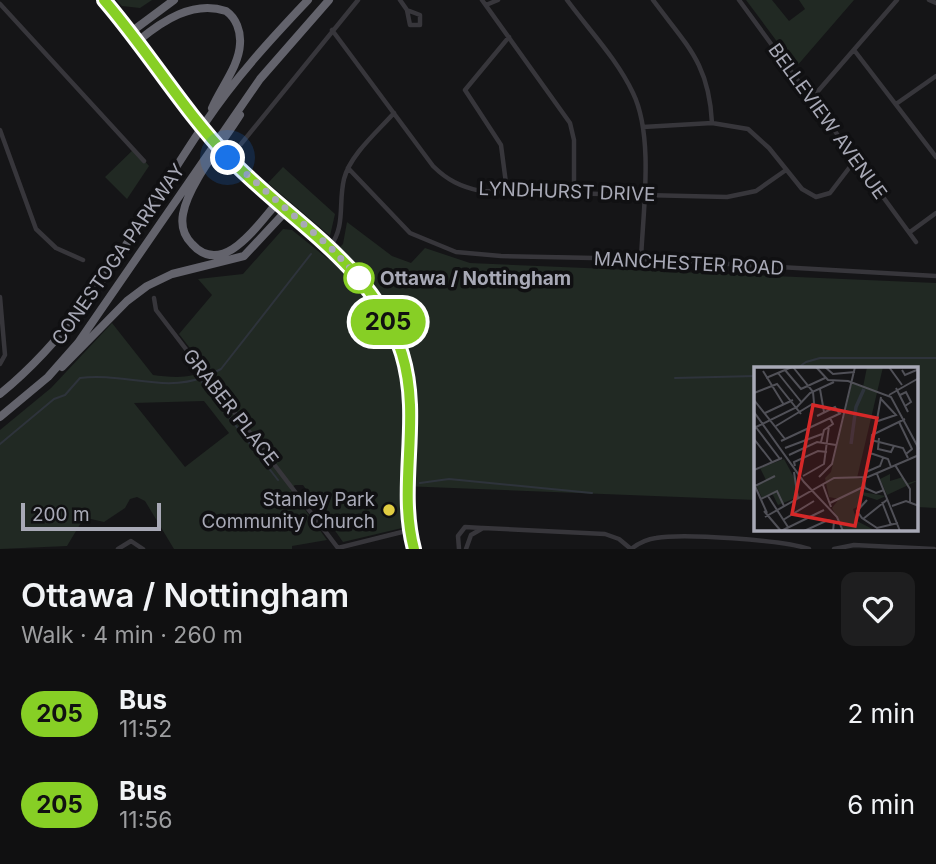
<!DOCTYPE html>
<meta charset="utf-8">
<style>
:root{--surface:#101011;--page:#1e1e1f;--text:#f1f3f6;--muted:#9c9d9f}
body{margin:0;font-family:Inter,sans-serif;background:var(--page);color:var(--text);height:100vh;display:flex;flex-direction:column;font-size:26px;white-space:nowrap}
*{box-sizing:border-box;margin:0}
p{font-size:23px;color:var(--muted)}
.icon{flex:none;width:38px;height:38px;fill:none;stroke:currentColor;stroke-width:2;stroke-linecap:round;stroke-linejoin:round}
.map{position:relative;height:549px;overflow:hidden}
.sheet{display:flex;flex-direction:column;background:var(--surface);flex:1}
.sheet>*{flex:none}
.badge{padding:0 14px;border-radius:23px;font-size:24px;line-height:46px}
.scale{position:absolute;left:21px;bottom:18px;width:140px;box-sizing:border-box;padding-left:7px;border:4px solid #a8a9b6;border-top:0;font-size:19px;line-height:24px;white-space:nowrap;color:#a8a9b6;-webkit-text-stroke:5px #101012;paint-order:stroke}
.you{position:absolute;width:35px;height:35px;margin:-18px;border:5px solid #fff;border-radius:50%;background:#1a73e8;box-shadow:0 0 0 10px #1a73e833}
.map>.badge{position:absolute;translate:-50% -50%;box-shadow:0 0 0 4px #fff}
.round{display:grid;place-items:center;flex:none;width:74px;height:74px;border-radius:14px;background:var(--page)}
.headline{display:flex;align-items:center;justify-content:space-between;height:119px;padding:0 21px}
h1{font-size:33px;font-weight:600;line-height:52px}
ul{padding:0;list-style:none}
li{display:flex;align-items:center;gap:21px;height:91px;padding:0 21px}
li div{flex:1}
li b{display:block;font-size:26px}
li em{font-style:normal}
li .badge{min-width:77px;font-weight:700;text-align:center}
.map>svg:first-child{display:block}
</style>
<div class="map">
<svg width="936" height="549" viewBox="0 0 936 549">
<rect width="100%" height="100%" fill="#151517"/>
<path fill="#212923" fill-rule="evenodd" d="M116 0H152L140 8 122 6Z
M746 0H772L789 21 805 9 799 0H854L796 67Z
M134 149 149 166 127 199 105 177Z
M283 167 335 214 330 236 268 183Z
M347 222 392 256 411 263 425 248 470 263 936 283V508L917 507V369H756V500L402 486V528L343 542 303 485H295L290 489 327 540 292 546V549H174L145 501 137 497 130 499 125 508 104 522 91 519 82 521 67 546 0 549V430L51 388 112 323 153 375C169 377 192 380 206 369L179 334 212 295 198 279 243 274 283 229 292 230 328 259 343 244ZM204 401 229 433 185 467 134 403Z"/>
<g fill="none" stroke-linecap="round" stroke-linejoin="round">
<path stroke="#2e333b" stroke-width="2" d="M796 369 806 362 820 358H936
M209 375 221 369 311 254
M675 378 756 376
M200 380 209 389
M226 413 278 480
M0 444 54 399 65 395 80 378C121 372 165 393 203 377
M420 483 449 479 592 493"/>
<path stroke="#37363b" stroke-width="4.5" d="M400 0 407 10 410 25H420V15L407 10
M482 0 570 123 574 140V192
M567 0C589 30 617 59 633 93 654 136 643 211 641 259
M653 0C687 46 709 63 712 123
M739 0 916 242
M929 0 936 3
M0 4 144 161
M486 5 498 0
M332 30 433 166C447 180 461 187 481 191L727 197 756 191 786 170
M854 50 936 157
M812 98 897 0
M896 104 936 76
M643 127 712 123 748 129 769 148 802 189 816 197 830 193 856 159
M0 130 36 229 56 248 83 260
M241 144 358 0
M348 168 410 233 456 252 501 256 641 259 936 276
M507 191 501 145 465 90 509 37
M910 232 936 213
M330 247C346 225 338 204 344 179 350 155 377 132 394 113
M0 297 5 355 0 364
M154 298 156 310 338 548
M338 548 410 530
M118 549 131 541 143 549
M459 549 458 536 465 527 482 528
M466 549 471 535 483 528 605 534 619 539 631 549C639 543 646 539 656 538 683 533 783 540 809 549
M834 549 854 545 934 549"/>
<path stroke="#45454b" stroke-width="6" d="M104 0 189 111
M228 158C304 228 400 289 411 401 416 450 401 501 414 549"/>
<path stroke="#63636c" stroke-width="8" d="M131 32 174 0
M138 41C162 21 193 0 226 11 236 18 241 31 240 44 239 66 221 87 212 108
M240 115C224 141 188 184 183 214 181 225 184 236 192 244 223 279 259 223 277 203
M62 367 127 301 147 286 172 274 244 256 286 211
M0 394C87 324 143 214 205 123 235 78 271 39 308 0
M0 417 48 377 78 343 260 79 329 0"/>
<path stroke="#45454b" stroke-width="6" d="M189 111 228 158"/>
</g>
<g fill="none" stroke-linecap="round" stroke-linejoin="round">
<defs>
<path id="line" d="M104 0C148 51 183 110 229 158 289 221 375 266 402 354 422 419 397 486 414 549"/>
</defs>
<use href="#line" stroke="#fff" stroke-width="16"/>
<use href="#line" stroke="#87cf25" stroke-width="10"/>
<path stroke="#a8a9b6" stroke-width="7" stroke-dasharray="0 12.6" d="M228 158 330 247 359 278"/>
</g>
<circle fill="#fff" stroke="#87cf25" stroke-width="3.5" cx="359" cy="278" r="14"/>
<circle fill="#e2cd42" stroke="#101012" stroke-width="2.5" cx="389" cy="510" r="7"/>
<g text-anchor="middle" stroke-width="7" stroke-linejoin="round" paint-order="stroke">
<g font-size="19" fill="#a8a9b6" stroke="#101012">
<text transform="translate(828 121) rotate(54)" y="7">BELLEVIEW AVENUE</text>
<text transform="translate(567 191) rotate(2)" y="7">LYNDHURST DRIVE</text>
<text transform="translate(118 254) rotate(-55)" y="7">CONESTOGA PARKWAY</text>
<text transform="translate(689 263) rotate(3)" y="7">MANCHESTER ROAD</text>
<text transform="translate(231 407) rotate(52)" y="7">GRABER PLACE</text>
</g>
<g font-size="19" font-weight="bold" fill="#a8a9b6" stroke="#101012" text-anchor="start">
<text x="380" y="285">Ottawa / Nottingham</text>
</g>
<g font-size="19" fill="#a8a9b6" stroke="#101012" text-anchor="end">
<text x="375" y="506">Stanley Park<tspan x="375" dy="22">Community Church</tspan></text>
</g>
</g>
<g transform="translate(754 367)">
<rect width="164" height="164" fill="#151517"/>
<path d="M113 0H129L103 111 108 112V125L132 129 123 133 108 128V138L99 142 103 154 122 164H90L78 141 85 132 75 130 71 111 77 105 98 16 109 20ZM30 92 42 114V131L24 138 18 126 8 131 2 118 12 113 6 101ZM136 107V114L149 110 154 116 165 113 133 128 126 112Z" fill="#212923"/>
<path fill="none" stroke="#2e333b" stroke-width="3.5" d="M97 77 102 40 110 22"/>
<path fill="none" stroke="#505057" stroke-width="2" d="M62 0 74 13 94 14 137 30 165 82M71 0 79 7 101 5M135 0 148 18M31 3 47 22 71 11M148 3 151 8 165 2M9 4 30 38M24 6 48 36M12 11 38 0M142 21 154 45M66 22 70 45M0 26 23 17 47 47M135 28 165 11M146 28 152 25 157 35 151 39M0 33 31 72M0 45 50 115 83 150 89 164M11 46 39 33M63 49 81 40 85 46M121 55 142 48 127 32M145 55 158 82 152 87M1 59 26 92M22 59 60 36 59 25 39 0M0 61 43 40 56 26 80 15M121 64 127 30M125 71 124 82 137 85 140 79M0 72 18 95M117 73 149 81 154 91M27 74 87 46M67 75 70 63 79 57 76 51M31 81 68 67M116 86 112 105 126 99 129 91M35 88 63 75 82 78M141 98 156 122V135M41 99 40 95 64 84 73 85M137 100 134 92 116 86 118 68 151 52M0 103 28 91M40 105 44 132M123 107 146 164M49 109 70 97 75 59M65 110 78 97 101 0M109 111 111 121 122 126 130 123M0 117 13 146M69 118 77 140M1 119 21 109M14 129 34 160M7 132 23 124 30 139M113 133 103 144 108 151 123 161 144 156M128 135 137 158M76 136 109 120M138 139 152 134 165 139M10 144 27 164M11 150 80 111 114 110 165 88M109 152 134 132M29 153 60 134M27 164 70 143M50 164 74 153 80 155 79 164"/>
<path fill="#d62828" fill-opacity="0.15" stroke="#d62828" stroke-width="3.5" d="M59 38 123 51 101 159 38 147Z"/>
<rect width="164" height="164" fill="none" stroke="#a8a9b6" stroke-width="3.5"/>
</g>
</svg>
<div class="scale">200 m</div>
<div class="you" style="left:228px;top:158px"></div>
<b class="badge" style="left:388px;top:322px;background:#87cf25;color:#111">205</b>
</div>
<section class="sheet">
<div class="headline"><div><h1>Ottawa / Nottingham</h1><p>Walk · 4 min · 260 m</p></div><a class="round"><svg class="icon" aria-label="heart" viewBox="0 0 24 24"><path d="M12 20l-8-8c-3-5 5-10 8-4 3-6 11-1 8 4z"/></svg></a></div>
<ul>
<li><span class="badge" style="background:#87cf25;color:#111">205</span><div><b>Bus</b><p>11:52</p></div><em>2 min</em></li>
<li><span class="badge" style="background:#87cf25;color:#111">205</span><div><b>Bus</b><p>11:56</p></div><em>6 min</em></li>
</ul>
</section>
